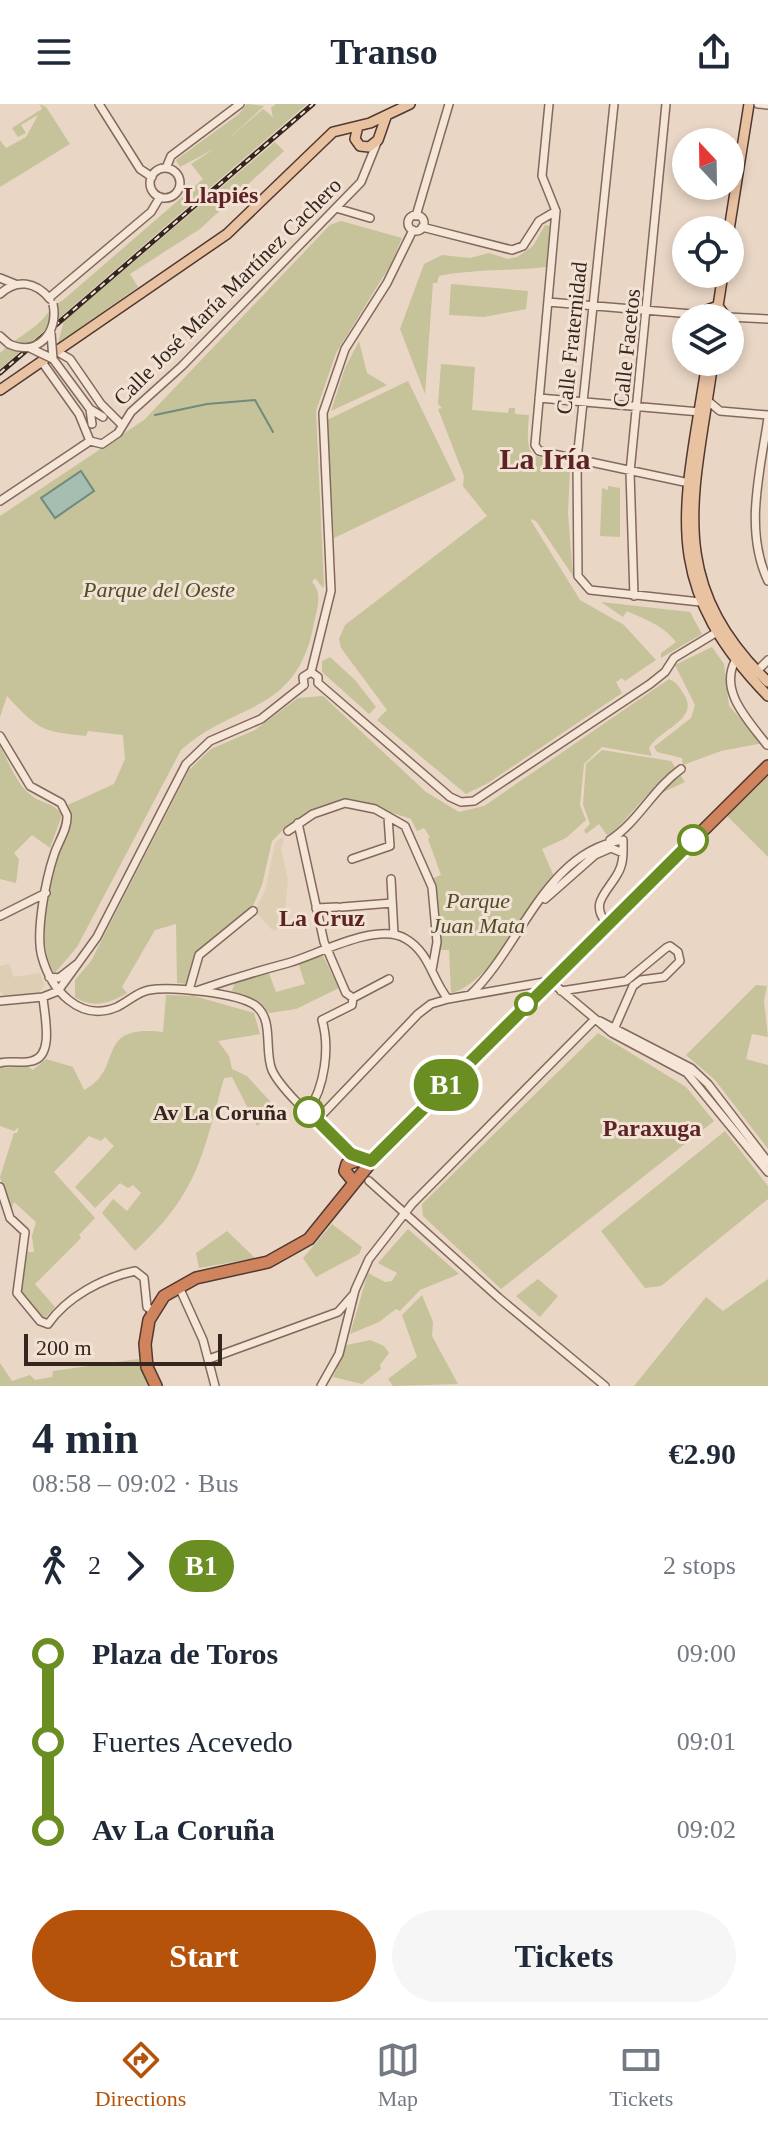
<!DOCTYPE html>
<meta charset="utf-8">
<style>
:root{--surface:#fff;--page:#f6f6f7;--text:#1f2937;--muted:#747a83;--line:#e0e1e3;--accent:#b45309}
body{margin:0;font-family:"Times New Roman",serif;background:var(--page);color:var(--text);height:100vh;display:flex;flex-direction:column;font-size:30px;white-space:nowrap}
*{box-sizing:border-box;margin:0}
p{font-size:26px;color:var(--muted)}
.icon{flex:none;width:44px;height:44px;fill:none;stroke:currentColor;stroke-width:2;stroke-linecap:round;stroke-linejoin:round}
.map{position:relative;height:1282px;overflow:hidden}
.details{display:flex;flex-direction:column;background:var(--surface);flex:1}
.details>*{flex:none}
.badge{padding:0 16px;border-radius:26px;font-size:28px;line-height:52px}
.needle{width:52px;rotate:338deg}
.fabs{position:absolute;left:672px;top:24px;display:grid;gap:16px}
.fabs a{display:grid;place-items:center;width:72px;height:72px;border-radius:50%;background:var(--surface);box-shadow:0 4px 12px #0003;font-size:40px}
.scale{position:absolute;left:24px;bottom:20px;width:198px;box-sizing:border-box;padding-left:8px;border:4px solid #34251f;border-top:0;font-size:22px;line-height:28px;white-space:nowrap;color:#34251f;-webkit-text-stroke:6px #f2e2d4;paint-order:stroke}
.map>.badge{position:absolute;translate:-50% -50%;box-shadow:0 0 0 4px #fff}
.legs{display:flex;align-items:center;gap:12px;height:88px;padding:0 32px;font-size:26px}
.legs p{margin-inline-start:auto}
.overview{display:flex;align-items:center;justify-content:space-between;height:136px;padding:0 32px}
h1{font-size:44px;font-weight:700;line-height:60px}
.primary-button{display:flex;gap:16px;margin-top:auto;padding:16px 32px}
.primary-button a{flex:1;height:92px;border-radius:48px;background:var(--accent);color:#fff;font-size:32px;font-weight:700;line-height:92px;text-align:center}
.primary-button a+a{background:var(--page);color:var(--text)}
ul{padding:0 32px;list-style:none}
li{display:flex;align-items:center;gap:28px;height:88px;font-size:30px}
li i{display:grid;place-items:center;width:12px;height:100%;margin:0 10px;background:currentColor}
li i::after{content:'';width:20px;height:20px;margin:-10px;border:6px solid;border-radius:50%;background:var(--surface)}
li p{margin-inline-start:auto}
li:first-child i{background:linear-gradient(#0000 50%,currentColor 0)}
li:last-child i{background:linear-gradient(currentColor 50%,#0000 0)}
header{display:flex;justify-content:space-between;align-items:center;height:104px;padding:0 32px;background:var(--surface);font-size:36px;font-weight:700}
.menu{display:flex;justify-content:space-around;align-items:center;height:112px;border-top:2px solid var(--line);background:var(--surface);font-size:22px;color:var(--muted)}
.menu a{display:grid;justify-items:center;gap:4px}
.menu .current{color:var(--accent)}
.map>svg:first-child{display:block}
</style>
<header><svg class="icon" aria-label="menu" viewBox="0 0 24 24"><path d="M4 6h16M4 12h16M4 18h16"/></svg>Transo<svg class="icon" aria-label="share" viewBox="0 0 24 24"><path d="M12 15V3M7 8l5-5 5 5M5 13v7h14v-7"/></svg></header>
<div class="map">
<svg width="768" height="1282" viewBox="0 0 768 1282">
<rect width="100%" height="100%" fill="#e9d6c5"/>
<path fill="#deceb3" d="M281 734 284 735 281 744 288 776 283 822 273 827 255 807 266 784 275 739Z
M9 860 14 873 40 869 45 882 39 888 4 892 0 887V862Z"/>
<path fill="#c6c29a" d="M40 0 46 3 70 40 0 83V36L6 44 26 33 38 11 21 21 26 29 18 33 12 24 42 5Z
M247 0 264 2 225 38 263 5 273 13 271 4 276 0H307L0 265V249C15 234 34 227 47 210 53 203 54 200 62 197L203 75 191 60 214 45 180 63 176 56 239 10Z
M275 38 284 47 200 125 130 170 138 183 58 239 64 217Z
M341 117 402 134 391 160 336 249 316 307 324 481 323 484 315 474 312 478C323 490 317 504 314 519 297 611 237 596 181 646L77 843 55 869C36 846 47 783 56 754 62 735 75 721 68 701L114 680 125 655 123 631 88 627 86 632C40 627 39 626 7 592L0 613V412L144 316 330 121Z
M545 121 550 122 546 163C511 167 473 165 439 172L437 179H433L425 290 400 225 424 160 442 151 470 154 489 149 508 155 517 153 533 142Z
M451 180 528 187 526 205 484 213 449 211Z
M359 237 367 269 387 281 331 307 345 264Z
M441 260 475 263 472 306 508 309 509 304H515V310L529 311C523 372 541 341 570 365L568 409 573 472 536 417 530 415 580 496 624 521 656 556 625 577 622 574 616 578 622 589 488 679 466 690 377 616 387 606 341 544 339 535 345 521 487 412 463 382 464 372 438 305 442 304 438 300Z
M408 277 456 376 334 434 327 316Z
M608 382 620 384V433L600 432 602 384 608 386Z
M601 498 690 508 702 530 661 554V549L676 538C663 521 646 516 627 507L623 513Z
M712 543 724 560 729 602 763 639 721 647 683 661 682 654 657 648 654 643 691 614 695 601 675 561Z
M330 553 355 576 376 603 369 610 322 568V557Z
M669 575C676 578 679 582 683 589 702 615 659 625 649 644L652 652 602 643 584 660 580 701 586 716 566 734 542 745 553 770V779C533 808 482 884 451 889L449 846H438L431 775 441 771 428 735 430 733 424 724 417 727 411 715 351 695 311 706 287 722 272 737 262 781 251 806 197 851 188 880 177 879 176 820 155 826 122 883 127 889C111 899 92 905 75 893V876L91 857 189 666 211 645 255 626 298 594 323 592 426 688 459 708 484 702Z
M0 642C9 658 16 680 31 691 41 700 54 698 62 711L50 744 32 731 14 749 19 755 16 779 0 775Z
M602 646 671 657 685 678 659 690 647 691 613 729 607 731 599 720 586 730 584 726 590 720 583 701 586 660Z
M768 672V753L727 712Z
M322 850 339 884 296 905 269 909 260 898 232 887 235 877 268 867 276 888 305 880 298 858Z
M756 881 767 882 764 897 768 933 752 930 746 955 768 961V1045L715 976 686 951Z
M166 891 194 892 254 909 260 930 218 937 229 952 232 965 247 972 287 1016 278 1018 270 1011 257 1022 232 973 224 974C203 1050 198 1090 135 1147L102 1109 113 1095 127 1107 141 1089 133 1081 128 1084 120 1079 95 1104 75 1083 114 1042 105 1033 101 1037 89 1032 54 1068 95 1114 79 1131 81 1134 35 1180 55 1203 43 1216 20 1189 27 1148H34L32 1132 36 1118 14 1098 10 1108 0 1073 14 1029H17L19 1023 14 1027 0 1022V964L27 962 33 966 46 955 73 963 84 986C126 965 92 920 163 928Z
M598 929 686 983 714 1017 501 1185 423 1112 422 1100Z
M725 1027 768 1082V1095L661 1182 645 1184 601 1127Z
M332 1120 362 1143 359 1150 316 1173 303 1154Z
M408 1125 459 1170 420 1186 400 1207 396 1205 379 1218 350 1230 368 1169 385 1178 392 1177 397 1169 378 1159Z
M227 1127 255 1154 199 1164 196 1149Z
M538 1175 558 1192 540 1213 516 1192Z
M768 1175V1282H634L706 1193 723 1207Z
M422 1191 433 1218 432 1232 458 1280 393 1282 388 1275 417 1253 402 1211Z
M370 1236 384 1242 389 1249 380 1261 381 1265 362 1280 333 1273 347 1241Z
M138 1255 148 1282H0V1259L12 1277 30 1271 35 1276 52 1273 53 1267Z"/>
<path fill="#a6bdb1" stroke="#6e8b7d" stroke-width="2" d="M81 367 94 387 55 414 41 394Z"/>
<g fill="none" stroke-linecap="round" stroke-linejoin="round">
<path stroke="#6e8b7d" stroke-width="2" d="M155 311 207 300 255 296 273 328"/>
<defs>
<path id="minor" d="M99 0 140 65 152 73
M549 0 542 72 556 107 535 341 539 347 689 379
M614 0 577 356 578 472 590 486 700 498
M758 0 768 1
M166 64 171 52 240 0
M150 79a15 15 0 1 1 30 0a15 15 0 1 1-30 0Z
M336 104 370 114
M408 119a8 8 0 1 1 16 0a8 8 0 1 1-16 0Z
M416 112 449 0
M422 123 512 146 523 142 539 117 556 107
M0 174 15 180
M0 190C17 174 36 178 50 195
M50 193 151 108 160 93
M548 198 704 211
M727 213 768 215
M0 232 9 240
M56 247 70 255 101 300 121 320
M53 255 90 305 103 313
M42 258 79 310 90 337
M539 294 700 308
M708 297 720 307 768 311
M90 305 92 320
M768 314C760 368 744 426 768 477
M90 337 102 340 118 329 131 308 182 262 361 78 378 36
M0 397 90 337
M634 492 630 368 666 0
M735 557C719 588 749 617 767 641
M757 567 768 556
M311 568 318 573V579L450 693 461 698 474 697 650 580 665 568 674 554 722 525
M304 581 303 573 311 568 331 487 323 309 345 245 387 179 413 126
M0 632 30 682 61 699 67 711C68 725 58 738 54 751 46 775 35 829 42 853 51 885 79 919 117 903 128 898 137 888 149 886 171 882 239 889 256 902 274 916 264 947 272 966 282 989 331 1030 351 1050L362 1055
M298 719 324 838 346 889 353 894 389 875
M288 727 313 710 345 699 375 705 405 722 432 783 437 838 432 866
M610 736C638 718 653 685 681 665
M352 755 390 742 388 713
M391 775 394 830
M545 795 595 751 611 744 623 749
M342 803 392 799
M316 804 337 803
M0 812 46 789
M49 873 59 874 77 860
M189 886 199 851 253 807
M199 886C228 876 258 867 288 859 317 851 377 817 406 835 430 849 432 876 448 895L550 877 612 929 687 969 768 1068
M561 887 626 877 666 844 670 842 678 848 680 857 664 873 641 876 633 882
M470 891C521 843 545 748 623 736 623 747 624 759 618 769 607 789 589 799 607 820
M0 897 43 893 58 887 97 833 186 660 210 637 261 615 304 581
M600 917 691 964 708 980 768 1058
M615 923 633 882
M0 959C10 956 22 960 32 957 55 952 44 910 43 893
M308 1007C325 983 330 943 322 916L352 901 353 894
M317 1016 418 910 431 900 448 895
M369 1077 499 1194 605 1282
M0 1083 10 1114 25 1128 17 1189 40 1217 48 1220C67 1193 102 1174 135 1167L144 1174 147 1203 153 1207
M179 1183 203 1236 215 1282
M209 1255 338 1208 352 1192
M321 1282 339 1250 355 1186 369 1155 412 1100 595 915"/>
<path id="major" d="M358 22 355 35 360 42 369 43 378 36 386 13
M729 126 749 0
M718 202 723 170
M718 202 727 214
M704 214 707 206 718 202
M707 258C685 403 656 476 768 592
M712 265C694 392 664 477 768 578
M0 286 227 130 333 28 370 19 410 0"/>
<path id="highway" d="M354 1078 345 1067 347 1060 362 1055 371 1057
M156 1282 147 1263 145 1240 149 1216 164 1192 196 1174 268 1158 309 1135 380 1047 768 662"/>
</defs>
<use href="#minor" stroke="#83695d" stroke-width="10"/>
<use href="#major" stroke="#513831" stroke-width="12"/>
<use href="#highway" stroke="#513831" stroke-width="14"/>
<use href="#minor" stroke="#f5e6d8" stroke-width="7"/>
<use href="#major" stroke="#e9c2a1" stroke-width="9"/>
<use href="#highway" stroke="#d0845e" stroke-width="11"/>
<defs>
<path id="rail" d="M0 269 313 0"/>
</defs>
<use href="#rail" stroke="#34251f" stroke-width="5"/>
<use href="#rail" stroke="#f2e2d4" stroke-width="2" stroke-dasharray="6" stroke-linecap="butt"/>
<defs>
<path id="minor-bridge" d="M51 229 53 255
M9 240C38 253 59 228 53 200
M30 244 53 255"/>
</defs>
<use href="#minor-bridge" stroke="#83695d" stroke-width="10" stroke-linecap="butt"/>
<use href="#minor-bridge" stroke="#f5e6d8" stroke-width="7"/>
</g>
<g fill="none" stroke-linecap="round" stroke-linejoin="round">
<defs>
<path id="line-1" d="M309 1008 351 1050 371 1057 693 736"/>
</defs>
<use href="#line-1" stroke="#fff" stroke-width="18"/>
<use href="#line-1" stroke="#6b8e23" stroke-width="12"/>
</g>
<g fill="#fff" stroke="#6b8e23" stroke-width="4">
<circle cx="693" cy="736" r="14"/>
<circle cx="526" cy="900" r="10"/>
<circle cx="309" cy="1008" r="14"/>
</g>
<g text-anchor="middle" stroke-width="6" stroke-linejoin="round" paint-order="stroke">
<g font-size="22" fill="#34251f" stroke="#f2e2d4">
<text transform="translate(227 187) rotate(-45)" y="8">Calle José María Martínez Cachero</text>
<text transform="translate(571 234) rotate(-84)" y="8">Calle Fraternidad</text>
<text transform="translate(626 244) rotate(-84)" y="8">Calle Facetos</text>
</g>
<g font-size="22" font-style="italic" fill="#4e4f28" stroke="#f2e2d4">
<text x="159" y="493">Parque del Oeste</text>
<text x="478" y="804">Parque<tspan x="478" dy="25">Juan Mata</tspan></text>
</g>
<g font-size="22" font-weight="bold" fill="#34251f" stroke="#f2e2d4" text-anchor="end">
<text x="287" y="1016">Av La Coruña</text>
</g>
<g font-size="24" font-weight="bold" fill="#5d2324" stroke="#f2e2d4">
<text x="221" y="99">Llapiés</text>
<text x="322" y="822">La Cruz</text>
<text x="652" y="1032">Paraxuga</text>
</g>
<g font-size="30" font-weight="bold" fill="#5d2324" stroke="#f2e2d4">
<text x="545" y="365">La Iría</text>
</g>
</g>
</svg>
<div class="fabs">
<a><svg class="needle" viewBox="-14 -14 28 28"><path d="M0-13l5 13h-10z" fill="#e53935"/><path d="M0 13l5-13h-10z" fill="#747a83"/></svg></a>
<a><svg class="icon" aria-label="locate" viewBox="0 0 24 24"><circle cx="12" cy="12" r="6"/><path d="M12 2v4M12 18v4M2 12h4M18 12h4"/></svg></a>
<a><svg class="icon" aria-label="layers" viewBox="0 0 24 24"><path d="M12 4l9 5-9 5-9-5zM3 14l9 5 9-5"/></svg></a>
</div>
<div class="scale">200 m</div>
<b class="badge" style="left:446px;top:981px;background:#6b8e23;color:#fff">B1</b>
</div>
<section class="details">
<div class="overview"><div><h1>4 min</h1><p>08:58 – 09:02 · Bus</p></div><b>€2.90</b></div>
<div class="legs"><svg class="icon" aria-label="walk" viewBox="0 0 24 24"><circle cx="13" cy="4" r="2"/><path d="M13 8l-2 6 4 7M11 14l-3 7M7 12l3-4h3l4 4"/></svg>2<svg class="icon" aria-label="forward" viewBox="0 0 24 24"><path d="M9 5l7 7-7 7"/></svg><b class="badge" style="background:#6b8e23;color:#fff">B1</b><p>2 stops</p></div>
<ul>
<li><i style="color:#6b8e23"></i><b>Plaza de Toros</b><p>09:00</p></li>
<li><i style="color:#6b8e23"></i><span>Fuertes Acevedo</span><p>09:01</p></li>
<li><i style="color:#6b8e23"></i><b>Av La Coruña</b><p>09:02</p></li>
</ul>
<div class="primary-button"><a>Start</a><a>Tickets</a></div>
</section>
<nav class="menu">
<a class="current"><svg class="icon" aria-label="directions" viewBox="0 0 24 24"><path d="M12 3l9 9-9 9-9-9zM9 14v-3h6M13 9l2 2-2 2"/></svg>Directions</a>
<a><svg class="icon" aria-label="map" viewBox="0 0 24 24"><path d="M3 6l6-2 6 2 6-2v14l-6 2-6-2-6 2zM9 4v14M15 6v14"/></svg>Map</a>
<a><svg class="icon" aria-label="tickets" viewBox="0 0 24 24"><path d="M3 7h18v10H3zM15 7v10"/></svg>Tickets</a>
</nav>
